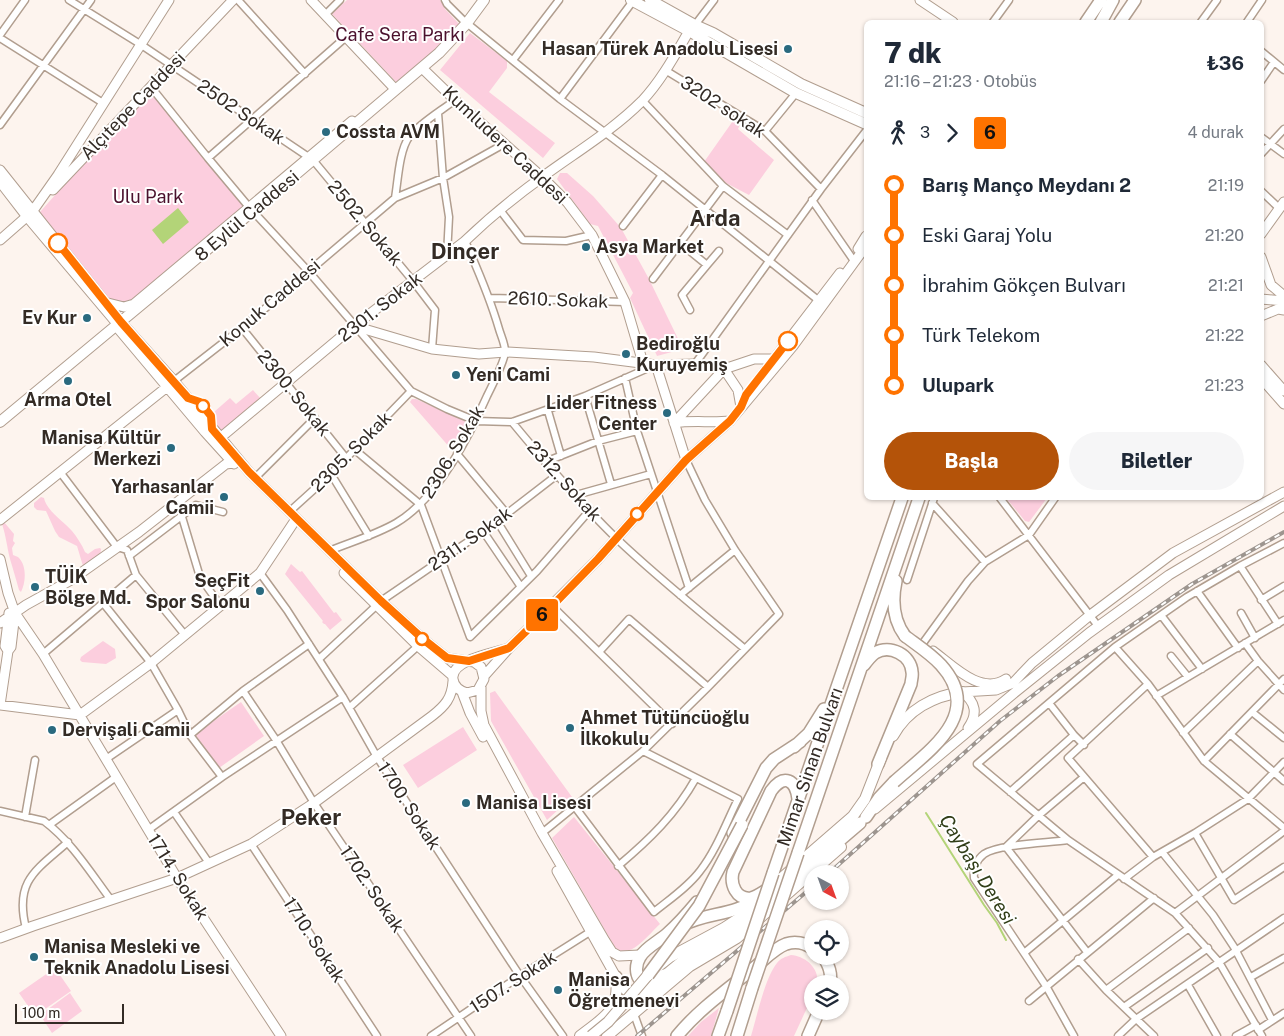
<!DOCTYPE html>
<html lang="tr">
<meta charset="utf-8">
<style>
:root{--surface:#fff;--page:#f6f6f7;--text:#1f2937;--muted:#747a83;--accent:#b45309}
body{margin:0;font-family:"Public Sans",sans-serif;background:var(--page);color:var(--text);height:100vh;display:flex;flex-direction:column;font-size:19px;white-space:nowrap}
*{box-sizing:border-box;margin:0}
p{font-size:16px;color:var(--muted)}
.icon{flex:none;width:28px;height:28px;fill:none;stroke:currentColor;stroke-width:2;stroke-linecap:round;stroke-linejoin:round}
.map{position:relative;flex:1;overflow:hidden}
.drawer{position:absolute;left:864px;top:20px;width:400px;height:480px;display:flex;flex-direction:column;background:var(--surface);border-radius:8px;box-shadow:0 1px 4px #0004}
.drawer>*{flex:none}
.badge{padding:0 10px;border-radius:4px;font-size:18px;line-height:32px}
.needle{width:32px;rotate:139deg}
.tools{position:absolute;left:804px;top:865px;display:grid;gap:10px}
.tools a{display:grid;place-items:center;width:45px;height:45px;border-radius:50%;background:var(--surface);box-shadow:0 1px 4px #0004;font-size:25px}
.scale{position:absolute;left:15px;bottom:12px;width:109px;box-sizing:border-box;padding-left:5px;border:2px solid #332b25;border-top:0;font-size:14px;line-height:18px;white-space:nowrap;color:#332b25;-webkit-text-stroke:4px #fff;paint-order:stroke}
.map>.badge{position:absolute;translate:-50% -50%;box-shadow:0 0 0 2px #fff}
.legs{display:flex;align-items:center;gap:8px;height:55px;padding:0 20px;font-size:16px}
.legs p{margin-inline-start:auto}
.head{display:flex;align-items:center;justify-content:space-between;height:85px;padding:0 20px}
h1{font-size:28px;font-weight:800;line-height:38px}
.cta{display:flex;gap:10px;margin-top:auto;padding:10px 20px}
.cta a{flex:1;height:58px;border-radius:30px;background:var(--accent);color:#fff;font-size:20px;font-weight:800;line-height:58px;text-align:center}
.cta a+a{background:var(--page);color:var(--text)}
ul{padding:0 20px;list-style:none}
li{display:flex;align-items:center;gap:18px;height:50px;font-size:19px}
li i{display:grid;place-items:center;width:8px;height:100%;margin:0 6px;background:currentColor}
li i::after{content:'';width:12px;height:12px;margin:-6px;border:4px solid;border-radius:50%;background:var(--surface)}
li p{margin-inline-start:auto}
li:first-child i{background:linear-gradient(#0000 50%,currentColor 0)}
li:last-child i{background:linear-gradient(currentColor 50%,#0000 0)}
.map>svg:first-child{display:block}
</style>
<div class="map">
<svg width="1284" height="1036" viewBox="0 0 1284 1036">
<rect width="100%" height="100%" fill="#fdf4ee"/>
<path fill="#fccede" d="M347 0H440L445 9 459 24 438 49 396 82 332 14Z
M470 33 507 61V68L489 92 555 143 543 158 440 70Z
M151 87 247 206 134 301 118 303 109 300 50 226 40 212Z
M735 118 741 122 738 129 774 160 749 195 726 183 704 162Z
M560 173H567L593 196 621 228 649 279 683 349 657 356 630 298 633 293 598 226 590 224 557 179Z
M253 390 261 399 220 432 217 428 214 412 230 398 236 404Z
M412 399H416L465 421 464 429 451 449 410 402Z
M41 497 44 498C46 510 64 522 72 531 77 537 82 545 85 552L88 554 95 549 100 548 101 549 100 557 89 564 83 566 77 546 59 537 55 531 46 511 37 510 34 507V503Z
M1006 498H1047L1029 522 1025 521Z
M4 522 14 534 13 541 15 543 12 548 13 555 18 557C27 565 26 582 21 592L19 590C16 579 13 569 10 559 7 547 6 536 2 524Z
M291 564 300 572 302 571 334 613 336 612 342 620 330 630 325 624H324L322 622 323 621 285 574Z
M103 641 115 649 116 658 106 664 82 662 80 660 81 657Z
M495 691 572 797 547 820 491 721 490 693Z
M241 702 264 736 219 768 195 734Z
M463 727 477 750 418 788 403 765Z
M574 817 660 924C648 935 636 953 619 952L614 946 552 838Z
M791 955C805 956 820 968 817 984H812V997L794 1036H751C757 1016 765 978 777 963 781 958 785 957 791 955Z
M55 968 71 991 35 1016 19 993Z
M70 993 82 1011 52 1033 40 1015Z
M719 1008 711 1036H688L701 1022Z"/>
<path fill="#b3d478" d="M178 208 189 222 163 244 152 230Z"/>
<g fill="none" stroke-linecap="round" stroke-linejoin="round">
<path stroke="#b3d478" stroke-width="2" d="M926 813 984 905 997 923 1006 940
M1046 993 1051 1001
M1063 1023 1070 1036"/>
<defs>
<path id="street" d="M69 0 140 44 313 160 413 281 435 310 432 349
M238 0 305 74
M445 0 447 4 463 20 560 99 662 175 818 300
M325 15 340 0
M993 22 1009 0
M1201 22 1217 0
M1247 22 1262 0
M695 25 714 0
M0 35 25 0
M346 37 208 158 249 207 309 272 411 391 447 409 476 421 512 422 585 396 655 365
M0 38 103 103
M1261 51 1284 70
M513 60 559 0
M665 70 765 131 821 189
M1261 81 1274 62
M151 87 208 158
M560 99 633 1
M642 100 723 186 788 235
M438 113 443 178 449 217 447 255
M0 125 91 0
M765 131 796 93
M1261 137 1284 154
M1261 154 1284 129
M1261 191 1279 208
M395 198C398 181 399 151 409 137 420 123 441 111 455 100
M812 200 852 258 856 261
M500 210 523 240 566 241 592 235
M623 226 662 175
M680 243 707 265 682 295 690 310
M707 265 719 251
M653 279 723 186
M490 298 625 302
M242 328 346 458
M695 364 821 189 866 131
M625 378 637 431 689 588
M174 381 242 328 395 198 443 178 504 144
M585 396 611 484
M548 411 561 456
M512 422C545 462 580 503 617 539 658 578 702 613 745 649
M355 450 421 505
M457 454 507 514
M545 462 598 441 637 431
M60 472 117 547 127 550 136 575 185 635
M331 474 369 536
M255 478 315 418
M576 495 651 474
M1000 498 1098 626
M932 503 985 562
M421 505 470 637 537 571 590 510
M289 512 331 474 411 391
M182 517 200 577 220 605
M497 521 531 576
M483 531 521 587
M329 551C351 542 375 535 396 523 437 499 468 439 487 396 491 388 506 358 505 351 505 344 501 336 499 329 490 298 478 270 465 241
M129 556 196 505 223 512
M1240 566 1278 624
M260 573 287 610 343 697 377 757 520 976 563 1036
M907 580 934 498
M1197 591 1238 648
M680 595 735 550
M1261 600 1284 586
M381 601 491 526 557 475
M103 603 151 663 178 710 190 735 222 777
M552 606 672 724
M1241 613 1255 638
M1161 615 1202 669
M923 643 968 581 985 562 1029 535 1055 498
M1245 643 1258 661 1284 690
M1115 647 1148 684 1204 761 1284 828
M599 652 629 619 708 687
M43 654 136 575
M1171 656 1188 677
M319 659 376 606
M1148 684 1068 758 1153 857
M243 691 276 740 314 803 471 1036
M1156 696 1284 620
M1049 703 1074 735 1084 745
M350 707 418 646
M1252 712 1284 738
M1183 733 1258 661
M1230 734 1284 781
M190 735 243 691 309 644
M106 759 178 710
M1204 761 1284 679
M1084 777 1038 816 1006 847 1087 952
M1010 792 1074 735
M575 807 654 912C670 899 688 887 700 871 716 851 727 821 738 799L643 751
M0 811 44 821C72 842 90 872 111 900
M174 812 209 863
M25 817 35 760
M49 825 116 777
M148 830 222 777 343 697
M542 833 643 751 708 687 779 614 735 550 705 500 686 460
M1195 833 1248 799 1284 762
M1068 840C1048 843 999 844 984 854 976 860 973 870 974 878L1046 986 1074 1036
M251 844 377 1036
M1162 852 1213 915 1234 947 1272 1020
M618 866C650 839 675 815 696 778
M1124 879 1153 857 1195 833 1234 900 1284 867
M1175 913 1284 831
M26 928C14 881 36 870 68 842
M1024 953 1118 875
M1078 959 1106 990 1154 1036
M1251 977 1284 958
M1188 985 1217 1036
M1106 990 1189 928
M1029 1001 1154 898
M1124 1007 1208 948
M634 1014 642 1036
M1258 1030 1284 1013
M431 1036 520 976 593 930
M1118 1036 1136 1019 1284 918
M1236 1036 1256 1025
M1262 1036 1219 962 1175 913 1068 840 977 764 1115 647 1187 597 1240 566 1284 543"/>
<path id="secondary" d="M311 0 395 89
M920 0 953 22
M422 68 455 100 542 177 567 202 592 235 625 302 643 363
M0 170 121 322 174 381 249 472 381 601 423 639 447 658 474 662 481 667 484 679 478 690 467 693C460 691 454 687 453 679 450 660 494 653 509 648
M53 190 233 0
M1261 234 1284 202
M0 240 32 212 58 175 169 0
M858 249 866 236
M1261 257 1271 285 1284 296
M1261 299 1284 301
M108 303 124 307 134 304 352 121
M1261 316 1278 309 1284 310
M116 326 205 432 234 464
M354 326 432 349 479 354 506 352 594 357 656 365 695 364 724 369 754 359H773
M656 365 686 460
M1261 365 1284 391
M724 369 738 390 741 407
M1261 378 1284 404
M758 380 840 273
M674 423 724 369
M674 423C693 420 711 423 730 421
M220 438 354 326 465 241C490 217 517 195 545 175 578 151 613 130 642 101 661 81 675 55 689 31
M0 520 172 383
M0 559 8 593 15 613 11 647 8 651 0 705
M344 573 418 646 453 676
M15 613 43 654 177 878 281 1036
M0 623 26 605 71 580 139 532 226 464 233 463
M8 651 5 646 9 613
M933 651C952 665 981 696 1006 679
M485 675 509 648 598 559 686 460 730 421 793 346 866 246
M481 687V711L484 725 542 833 605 941 612 952 619 956 640 955
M462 692 470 713 483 737
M962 692 996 690 1013 683 1032 663 1089 616 1173 553 1284 492
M962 692C976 702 978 714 968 728
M0 705 80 715
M80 715 151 663 260 573 294 522
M875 809 1013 694 1089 633 1169 575 1284 506
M557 871 616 977
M0 938 33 926 177 878 251 844 314 803 432 716C445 706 452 698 453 681"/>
<path id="primary" d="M631 0 689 31 796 93 866 124
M650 0 695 25 713 33 801 84 866 113
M0 181 27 216 118 324
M0 422 177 275 439 53 467 23 484 0
M893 736C907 710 933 696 962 692
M656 968 670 957 724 928 744 915 770 888 853 816 865 799 881 758
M580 1036C605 1016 620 1012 616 977
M607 1036 690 966 737 938 841 847"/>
<path id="highway" d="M1086 22 1101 0
M1101 22 1113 0
M1120 22 1135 0
M896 581C892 600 893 620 905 636
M864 665C867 661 871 656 875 653 890 644 911 655 912 672 913 676 911 681 911 684L878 764
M794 747 809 733 824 709
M866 817 879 798 894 782
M733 833 766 768 774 759 800 742
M798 853 919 498
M773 873 902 498
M770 888C764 891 757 897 751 898 736 900 730 884 733 872L771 791C784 773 796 780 798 799
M683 925C710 911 733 917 759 897
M823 956C829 966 832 973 830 984
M664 975C659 978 653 984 647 983 634 981 635 965 640 957 645 948 659 941 667 934 677 925 688 913 697 902
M616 977 621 985 630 993H639L648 990 688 957 736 929 860 823
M677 1036C699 1009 728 989 755 967 765 959 775 948 786 944 795 941 805 943 812 948
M718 1036 727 1011
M737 1036 752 988
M808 1036 819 1011"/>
</defs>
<use href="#street" stroke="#b19e8f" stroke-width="9"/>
<use href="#secondary" stroke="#b19e8f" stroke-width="11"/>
<use href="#primary" stroke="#b19e8f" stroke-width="12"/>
<use href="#highway" stroke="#b19e8f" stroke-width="14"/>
<use href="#street" stroke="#fff" stroke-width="6"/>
<use href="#secondary" stroke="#fff" stroke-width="9"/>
<use href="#primary" stroke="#fff" stroke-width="10"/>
<use href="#highway" stroke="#fff" stroke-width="11"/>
<defs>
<path id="rail" d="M828 874 1000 721 1058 676 1192 584 1284 532
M637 1036 812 887"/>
</defs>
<use href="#rail" stroke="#9d958f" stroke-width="4"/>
<use href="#rail" stroke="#fff" stroke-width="2" stroke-dasharray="5.5" stroke-linecap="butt"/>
<defs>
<path id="primary-bridge" d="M591 1036 608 1022 648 975"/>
<path id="highway-bridge" d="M894 782C927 752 986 715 941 665 931 654 917 645 905 636
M648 975 699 906 742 825
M752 988 798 853
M727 1011 773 873"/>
</defs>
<use href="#primary-bridge" stroke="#b19e8f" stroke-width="12" stroke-linecap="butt"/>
<use href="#highway-bridge" stroke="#b19e8f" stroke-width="14" stroke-linecap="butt"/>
<use href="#primary-bridge" stroke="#fff" stroke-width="10"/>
<use href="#highway-bridge" stroke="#fff" stroke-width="11"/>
</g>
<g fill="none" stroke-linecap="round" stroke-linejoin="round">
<defs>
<path id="line-1" d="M58 243 121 322 188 398 200 402 211 416 212 429 249 472 381 601 423 639 447 658 469 661 509 648 552 606 598 559 686 460 730 421 741 407 746 395 788 341"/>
</defs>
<use href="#line-1" stroke="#fff" stroke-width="11"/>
<use href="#line-1" stroke="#ff7300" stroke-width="8"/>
</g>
<g fill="#2a6a7f" stroke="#fff" stroke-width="2">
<circle cx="788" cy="49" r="5"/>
<circle cx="326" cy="132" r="5"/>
<circle cx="586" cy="247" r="5"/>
<circle cx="87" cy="318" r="5"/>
<circle cx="626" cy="354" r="5"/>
<circle cx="456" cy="375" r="5"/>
<circle cx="68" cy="381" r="5"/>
<circle cx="667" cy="413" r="5"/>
<circle cx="171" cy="448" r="5"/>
<circle cx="224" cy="497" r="5"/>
<circle cx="35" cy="587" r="5"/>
<circle cx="260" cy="591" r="5"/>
<circle cx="570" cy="728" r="5"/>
<circle cx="52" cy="730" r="5"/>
<circle cx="466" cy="803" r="5"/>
<circle cx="34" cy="957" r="5"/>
<circle cx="558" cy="990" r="5"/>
</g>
<g fill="#fff" stroke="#ff7300" stroke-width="2.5">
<circle cx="58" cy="243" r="9"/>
<circle cx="788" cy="341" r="9"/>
<circle cx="203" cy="406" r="6"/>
<circle cx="637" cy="514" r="6"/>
<circle cx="422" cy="639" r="6"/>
</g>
<g text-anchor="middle" stroke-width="4" stroke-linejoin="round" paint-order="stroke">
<g font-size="18" fill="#4b112d" stroke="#fff">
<text x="400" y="41">Cafe Sera Parkı</text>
<text x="148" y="203">Ulu Park</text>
</g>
<g font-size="18" font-weight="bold" fill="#332b25" stroke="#fff" text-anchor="start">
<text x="778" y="55" text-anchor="end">Hasan Türek Anadolu Lisesi</text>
<text x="336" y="138">Cossta AVM</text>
<text x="596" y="253">Asya Market</text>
<text x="77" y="324" text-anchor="end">Ev Kur</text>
<text x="636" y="350">Bediroğlu<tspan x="636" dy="21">Kuruyemiş</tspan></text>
<text x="466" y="381">Yeni Cami</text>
<text x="68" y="406" text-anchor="middle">Arma Otel</text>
<text x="657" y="409" text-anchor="end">Lider Fitness<tspan x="657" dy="21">Center</tspan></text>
<text x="161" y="444" text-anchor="end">Manisa Kültür<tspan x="161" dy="21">Merkezi</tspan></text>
<text x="214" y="493" text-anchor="end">Yarhasanlar<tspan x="214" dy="21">Camii</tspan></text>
<text x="45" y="583">TÜİK<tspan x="45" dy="21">Bölge Md.</tspan></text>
<text x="250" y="587" text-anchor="end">SeçFit<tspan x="250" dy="21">Spor Salonu</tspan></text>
<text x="580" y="724">Ahmet Tütüncüoğlu<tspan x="580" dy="21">İlkokulu</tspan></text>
<text x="62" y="736">Dervişali Camii</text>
<text x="476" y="809">Manisa Lisesi</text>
<text x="44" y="953">Manisa Mesleki ve<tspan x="44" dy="21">Teknik Anadolu Lisesi</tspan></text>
<text x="568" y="986">Manisa<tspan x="568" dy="21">Öğretmenevi</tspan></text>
</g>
<g font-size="18" fill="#332b25" stroke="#fff">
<text transform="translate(133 106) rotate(-46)" y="6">Alçıtepe Caddesi</text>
<text transform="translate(723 107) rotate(33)" y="6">3202 sokak</text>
<text transform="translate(241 112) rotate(34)" y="6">2502 Sokak</text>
<text transform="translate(505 145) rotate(43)" y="6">Kumludere Caddesi</text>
<text transform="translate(247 216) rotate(-40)" y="6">8 Eylül Caddesi</text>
<text transform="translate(365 223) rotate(50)" y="6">2502. Sokak</text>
<text transform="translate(558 300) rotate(2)" y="6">2610. Sokak</text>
<text transform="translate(270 303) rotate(-40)" y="6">Konuk Caddesi</text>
<text transform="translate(380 307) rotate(-38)" y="6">2301. Sokak</text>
<text transform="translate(294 393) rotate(51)" y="6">2300. Sokak</text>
<text transform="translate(351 452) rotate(-45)" y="6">2305. Sokak</text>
<text transform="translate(453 452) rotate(-59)" y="6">2306. Sokak</text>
<text transform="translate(564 481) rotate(48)" y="6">2312. Sokak</text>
<text transform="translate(470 539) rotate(-35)" y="6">2311. Sokak</text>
<text transform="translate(810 767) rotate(-71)" y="6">Mimar Sinan Bulvarı</text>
<text transform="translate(409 806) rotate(57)" y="6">1700. Sokak</text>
<text transform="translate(178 877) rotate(58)" y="6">1714. Sokak</text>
<text transform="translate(372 889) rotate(56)" y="6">1702. Sokak</text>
<text transform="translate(314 940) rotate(57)" y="6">1710. Sokak</text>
<text transform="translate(513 982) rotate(-33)" y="6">1507. Sokak</text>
</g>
<g font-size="19" font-style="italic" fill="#313e18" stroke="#fff">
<text transform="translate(978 869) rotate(58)" y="7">Çaybaşı Deresi</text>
</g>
<g font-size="22" font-weight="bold" fill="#332b25" stroke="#fff">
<text x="715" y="226">Arda</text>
<text x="465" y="259">Dinçer</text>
<text x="311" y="825">Peker</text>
</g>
</g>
</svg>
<div class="tools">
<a><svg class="needle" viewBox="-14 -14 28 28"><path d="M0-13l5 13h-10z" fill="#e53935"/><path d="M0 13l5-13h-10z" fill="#747a83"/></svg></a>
<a><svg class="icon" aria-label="locate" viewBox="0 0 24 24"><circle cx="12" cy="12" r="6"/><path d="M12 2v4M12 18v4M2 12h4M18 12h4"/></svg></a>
<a><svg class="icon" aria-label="layers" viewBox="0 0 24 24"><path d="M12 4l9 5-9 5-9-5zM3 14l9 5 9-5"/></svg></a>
</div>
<div class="scale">100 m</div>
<b class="badge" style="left:542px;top:615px;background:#ff7300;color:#111">6</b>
<section class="drawer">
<div class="head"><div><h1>7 dk</h1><p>21:16 – 21:23 · Otobüs</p></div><b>₺36</b></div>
<div class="legs"><svg class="icon" aria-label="walk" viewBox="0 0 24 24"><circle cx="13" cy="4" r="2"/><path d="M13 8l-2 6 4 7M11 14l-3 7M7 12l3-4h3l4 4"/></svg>3<svg class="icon" aria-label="forward" viewBox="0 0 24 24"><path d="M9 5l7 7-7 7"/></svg><b class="badge" style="background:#ff7300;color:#111">6</b><p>4 durak</p></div>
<ul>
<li><i style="color:#ff7300"></i><b>Barış Manço Meydanı 2</b><p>21:19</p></li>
<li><i style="color:#ff7300"></i><span>Eski Garaj Yolu</span><p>21:20</p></li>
<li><i style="color:#ff7300"></i><span>İbrahim Gökçen Bulvarı</span><p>21:21</p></li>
<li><i style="color:#ff7300"></i><span>Türk Telekom</span><p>21:22</p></li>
<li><i style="color:#ff7300"></i><b>Ulupark</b><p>21:23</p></li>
</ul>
<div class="cta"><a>Başla</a><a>Biletler</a></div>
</section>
</div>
